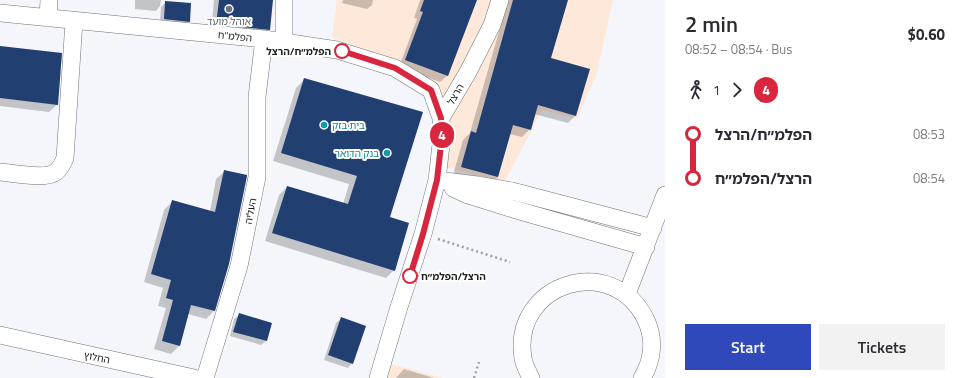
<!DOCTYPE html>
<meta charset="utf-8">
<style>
:root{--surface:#fff;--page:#f2f2f3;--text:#2b2b33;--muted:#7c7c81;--accent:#2f49ba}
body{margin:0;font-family:"Titillium Web","Noto Sans Hebrew",sans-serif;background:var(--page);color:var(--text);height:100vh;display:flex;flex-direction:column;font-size:15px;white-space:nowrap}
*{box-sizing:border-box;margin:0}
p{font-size:13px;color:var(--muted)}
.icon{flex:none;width:22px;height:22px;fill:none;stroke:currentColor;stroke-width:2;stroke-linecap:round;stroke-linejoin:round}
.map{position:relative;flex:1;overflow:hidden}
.panel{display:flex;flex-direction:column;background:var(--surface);width:300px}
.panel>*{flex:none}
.badge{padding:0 8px;border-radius:13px;font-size:14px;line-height:26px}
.map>.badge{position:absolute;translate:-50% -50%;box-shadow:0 0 0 2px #fff}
.legs{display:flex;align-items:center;gap:6px;height:44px;padding:0 20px;font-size:13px}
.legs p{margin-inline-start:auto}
.summary{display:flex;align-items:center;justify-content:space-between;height:68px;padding:0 20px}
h1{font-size:22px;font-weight:600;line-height:30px}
.primary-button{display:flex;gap:8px;margin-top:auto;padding:8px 20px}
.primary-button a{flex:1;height:46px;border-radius:0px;background:var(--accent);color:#fff;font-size:16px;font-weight:600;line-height:46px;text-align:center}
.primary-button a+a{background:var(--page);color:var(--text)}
ul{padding:0 20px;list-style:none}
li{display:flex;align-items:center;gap:14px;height:44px;font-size:15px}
li i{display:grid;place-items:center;width:6px;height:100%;margin:0 5px;background:currentColor}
li i::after{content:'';width:10px;height:10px;margin:-5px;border:3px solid;border-radius:50%;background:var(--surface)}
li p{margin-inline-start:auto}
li:first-child i{background:linear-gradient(#0000 50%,currentColor 0)}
li:last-child i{background:linear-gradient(currentColor 50%,#0000 0)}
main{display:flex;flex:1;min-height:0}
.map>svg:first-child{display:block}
</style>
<main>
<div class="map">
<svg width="665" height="378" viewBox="0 0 665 378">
<rect width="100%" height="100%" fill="#f4f6fb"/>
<path fill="#fde8da" d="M337 0H613L596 76 577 119 542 110 504 183 434 164 444 97 397 62 332 37Z
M391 364 443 378H387Z"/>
<path fill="#0003" d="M135 0H161L160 6 156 11 135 9Z
M214 0H272L269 29 264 35 237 32 238 25 212 22Z
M343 0H373L372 5 367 9 342 3Z
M420 0H476L447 76 440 82 399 67 417 19 414 18Z
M508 0H567L550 59 576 115 568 123 534 114 530 129 522 137 510 134 498 177 490 185 453 175 463 140 470 133Z
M166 2 189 21 184 26 160 23 161 7Z
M0 47 58 104 49 112 0 106Z
M304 80 389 218 394 270 386 278 265 241 279 195 287 187 343 204 349 184 273 161 296 88Z
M225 171 228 263 214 311 206 319 188 314 179 346 171 354 154 349 166 308 158 306 163 288 144 282 164 210 172 202 210 212 216 179Z
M239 315 271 323 266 341 261 345 230 336 234 319Z
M341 319 352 363 348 368 324 360 336 323Z
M404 369 434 378H396Z"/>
<path fill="#223f72" d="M219 0H273L270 30 242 27 243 20 217 17Z
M424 0H477L448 76 405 60 423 12 420 11Z
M513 0H568L551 58 590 69 576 116 538 105 531 130 513 125 498 177 461 167 471 131 476 133Z
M165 1 191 3 190 22 164 19Z
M0 46 62 53 58 105 0 98Z
M304 78 423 112 390 217 409 223 395 271 272 233 287 186 348 204 357 176 281 153Z
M224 170 247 175V176L229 264 215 311 191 305 180 346 162 341 173 300 166 298 171 280 151 274 172 200 215 212Z
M239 313 272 323 267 341 233 332Z
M341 317 366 326 353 364 328 355Z"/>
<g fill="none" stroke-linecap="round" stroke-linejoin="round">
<defs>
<path id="minor" d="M0 13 264 39 337 50 395 68 431 90 441 118
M48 18 49 0
M284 41V0
M0 172C13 173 46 180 56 172 61 168 63 163 65 158L74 21
M437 180 477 185 512 191 653 228
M453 188 468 195 513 209 646 247
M627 294 665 195
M0 335 194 378
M205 378 239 266 257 177V97L264 39
M378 378 399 307 423 234 437 180 442 136 441 118 468 72 492 25 500 0
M531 378C528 372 524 365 523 358 511 283 613 251 646 320 655 339 653 360 642 378"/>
</defs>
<use href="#minor" stroke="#717377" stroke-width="18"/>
<path stroke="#9d9fa3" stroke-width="2.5" stroke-dasharray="2 3" stroke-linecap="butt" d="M438 239 510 262
M474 378 479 362"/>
<use href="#minor" stroke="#fff" stroke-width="17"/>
</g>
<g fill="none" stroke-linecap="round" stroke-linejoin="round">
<defs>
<path id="line-1" d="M342 51 395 68 431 90 441 118 442 136 437 180 423 234 410 276"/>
</defs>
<use href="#line-1" stroke="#fff" stroke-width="9"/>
<use href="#line-1" stroke="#d7263d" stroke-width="6"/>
</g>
<circle fill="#6b7280" stroke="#fff" stroke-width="1.5" cx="229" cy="9" r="4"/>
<g fill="#fff" stroke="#d7263d" stroke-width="2">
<circle cx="342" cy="51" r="7"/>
<circle cx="410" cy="276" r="7"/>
</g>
<g fill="#0f9aa8" stroke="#fff" stroke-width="1.5">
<circle cx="324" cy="125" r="4"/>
<circle cx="387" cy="153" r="4"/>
</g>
<g text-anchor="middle" stroke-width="4" stroke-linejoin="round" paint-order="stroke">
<g font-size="10" fill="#5b616d" stroke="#fff">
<text x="229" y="25">אוהל מועד</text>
</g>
<g font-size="10" fill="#202123" stroke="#fff">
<text transform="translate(235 36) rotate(6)" y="4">הפלמ"ח</text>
<text transform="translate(455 94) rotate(-60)" y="4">הרצל</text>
<text transform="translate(250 211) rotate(-79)" y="4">העליה</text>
<text transform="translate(97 357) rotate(12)" y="4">החלוץ</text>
</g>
<g font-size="10" font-weight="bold" fill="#202123" stroke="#fff" text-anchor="end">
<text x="331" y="55">הפלמ״ח/הרצל</text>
<text x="421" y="280" text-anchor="start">הרצל/הפלמ״ח</text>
</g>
<g font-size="10" fill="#0d838f" stroke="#fff" text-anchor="start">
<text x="332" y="129">בית בזק</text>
<text x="379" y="157" text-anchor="end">בנק הדואר</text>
</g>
</g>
</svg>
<b class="badge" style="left:442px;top:135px;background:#d7263d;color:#fff">4</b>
</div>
<section class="panel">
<div class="summary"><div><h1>2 min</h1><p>08:52 – 08:54 · Bus</p></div><b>$0.60</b></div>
<div class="legs"><svg class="icon" aria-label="walk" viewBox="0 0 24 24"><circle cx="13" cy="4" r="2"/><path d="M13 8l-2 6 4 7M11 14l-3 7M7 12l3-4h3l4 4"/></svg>1<svg class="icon" aria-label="forward" viewBox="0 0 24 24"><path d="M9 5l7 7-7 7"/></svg><b class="badge" style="background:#d7263d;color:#fff">4</b></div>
<ul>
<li><i style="color:#d7263d"></i><b>הפלמ״ח/הרצל</b><p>08:53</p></li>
<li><i style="color:#d7263d"></i><b>הרצל/הפלמ״ח</b><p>08:54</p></li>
</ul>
<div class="primary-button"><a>Start</a><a>Tickets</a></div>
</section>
</main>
